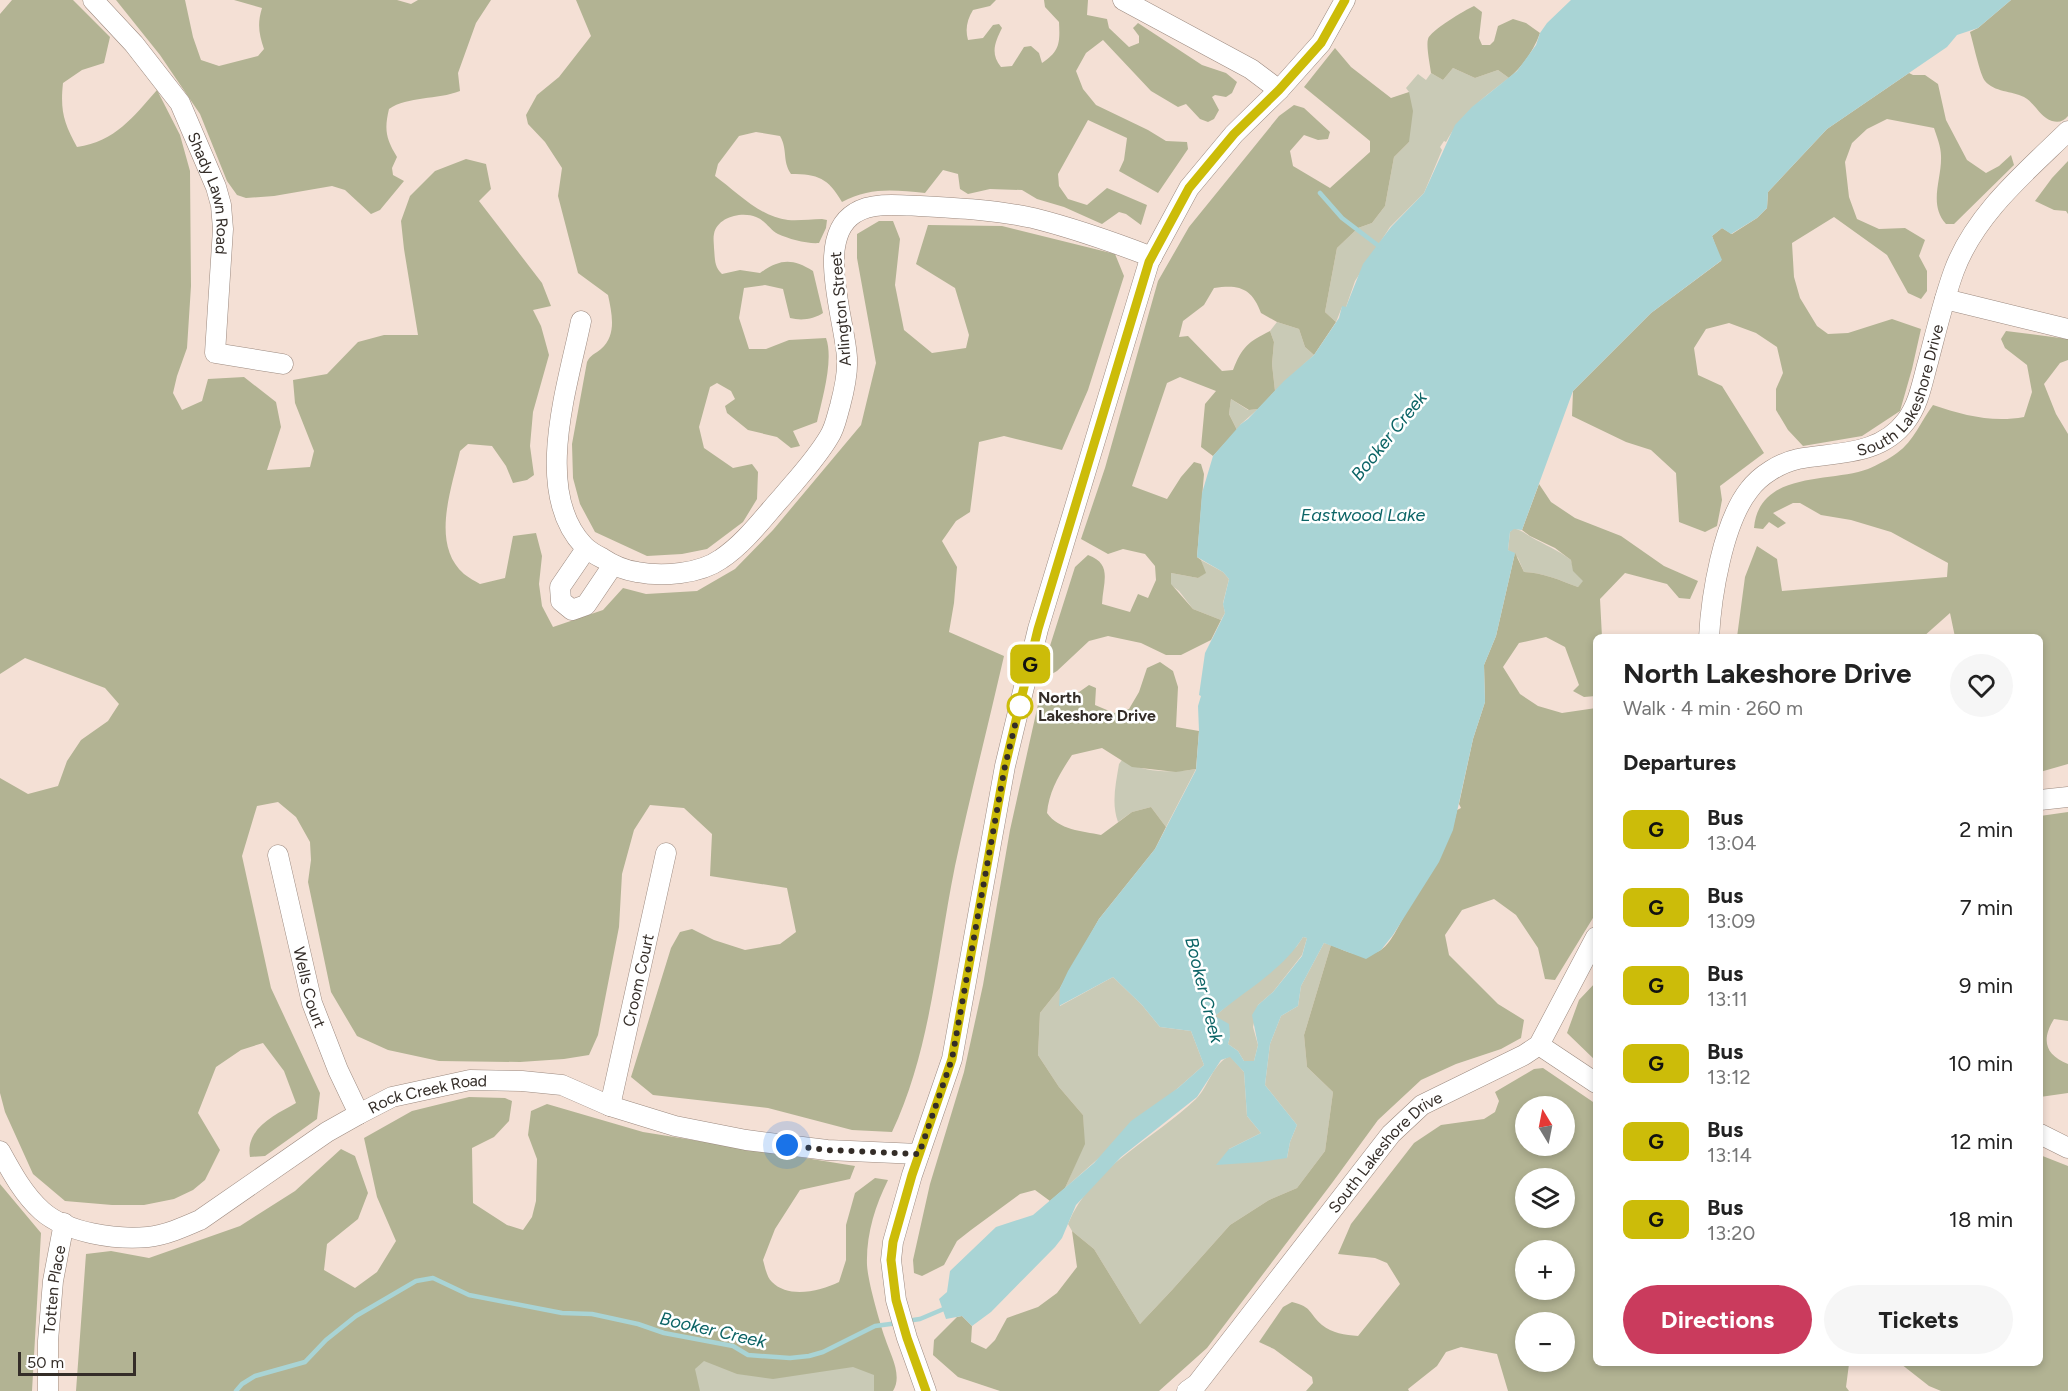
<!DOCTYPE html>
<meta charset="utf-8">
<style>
:root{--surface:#fff;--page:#f6f6f6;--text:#222;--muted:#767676;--accent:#ca3b5d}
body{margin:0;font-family:Figtree,sans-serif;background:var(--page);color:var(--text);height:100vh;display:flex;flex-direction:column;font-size:22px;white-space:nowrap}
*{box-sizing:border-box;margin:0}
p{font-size:20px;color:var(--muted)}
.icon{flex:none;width:33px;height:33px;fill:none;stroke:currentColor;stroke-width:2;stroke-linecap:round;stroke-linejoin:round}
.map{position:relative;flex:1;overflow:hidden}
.panel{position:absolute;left:1593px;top:634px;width:450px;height:732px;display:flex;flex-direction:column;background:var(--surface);border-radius:9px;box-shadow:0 3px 9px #0003}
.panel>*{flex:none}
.badge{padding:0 12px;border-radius:9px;font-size:21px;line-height:39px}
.needle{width:39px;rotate:350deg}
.fabs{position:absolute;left:1515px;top:1096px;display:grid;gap:12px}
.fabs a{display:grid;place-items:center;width:60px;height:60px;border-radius:50%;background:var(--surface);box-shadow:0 3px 9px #0003;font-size:30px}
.scale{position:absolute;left:18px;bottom:15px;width:118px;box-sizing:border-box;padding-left:6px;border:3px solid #342d28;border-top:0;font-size:16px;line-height:21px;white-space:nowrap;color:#342d28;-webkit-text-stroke:4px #fff;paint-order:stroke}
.you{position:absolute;width:30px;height:30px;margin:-15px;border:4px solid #fff;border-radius:50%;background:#1a73e8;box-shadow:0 0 0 9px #1a73e833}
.map>.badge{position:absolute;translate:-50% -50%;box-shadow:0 0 0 3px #fff}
h2{padding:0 30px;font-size:22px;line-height:54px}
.round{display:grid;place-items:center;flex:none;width:63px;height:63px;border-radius:32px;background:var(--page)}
.summary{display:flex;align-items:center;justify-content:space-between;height:102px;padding:0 30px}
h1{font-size:28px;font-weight:700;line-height:45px}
.action{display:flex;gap:12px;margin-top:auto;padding:12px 30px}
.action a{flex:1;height:69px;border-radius:36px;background:var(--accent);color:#fff;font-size:24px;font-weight:700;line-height:69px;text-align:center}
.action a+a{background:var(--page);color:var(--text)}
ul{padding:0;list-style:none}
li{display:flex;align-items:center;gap:18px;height:78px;padding:0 30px}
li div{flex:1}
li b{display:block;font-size:22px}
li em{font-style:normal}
li .badge{min-width:66px;font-weight:700;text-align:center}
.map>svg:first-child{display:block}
</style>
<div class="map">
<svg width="2068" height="1391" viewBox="0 0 2068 1391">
<rect width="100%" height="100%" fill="#f4e0d5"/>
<path fill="#c9cab6" d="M1453 68 1475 78 1498 70 1509 78C1484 97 1461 114 1446 142L1444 141 1440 147 1442 150 1424 193 1390 227 1355 281 1346 307H1342L1336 322 1325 312 1337 248 1358 228 1372 223 1385 206 1394 157 1409 142V92L1406 88 1418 74 1426 80 1431 73 1443 80Z
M1277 322 1299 329 1305 347 1314 355 1275 391 1272 364 1274 342 1270 331Z
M1231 399 1248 410 1258 409 1241 424 1237 430 1229 414Z
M1513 528C1521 530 1525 533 1531 537 1545 545 1558 550 1571 560L1574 571 1584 581 1578 587C1562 581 1541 572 1524 572L1518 558 1508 550 1510 532Z
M1201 560 1223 572 1229 579 1223 603 1225 613 1221 620 1193 609 1179 591 1171 585V573L1198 578 1205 573Z
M1122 760C1143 773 1173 773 1196 769L1166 827 1151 807 1132 812 1118 822C1111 803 1116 783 1119 764Z
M1303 937 1307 938 1302 955 1273 992 1258 1005 1253 1027 1258 1045 1254 1061H1244L1238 1051 1228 1044 1230 1037 1215 1016 1297 946Z
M1324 943 1331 945 1304 1035 1307 1067 1333 1092 1325 1151 1297 1188 1269 1200 1230 1225 1172 1290 1140 1324 1094 1249 1072 1231 1068 1224C1092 1166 1153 1140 1196 1099 1209 1086 1212 1064 1230 1056L1244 1072 1247 1116 1261 1133 1229 1149 1287 1158 1290 1142 1297 1125 1265 1085 1270 1044 1281 1016 1298 1006 1301 986Z
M1113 977 1142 1005 1160 1027 1191 1031 1204 1065 1065 1188 1084 1144 1083 1115 1059 1087 1038 1055 1040 1013 1060 988V1006Z
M650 1311 874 1347V1391H634Z"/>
<path fill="#b2b393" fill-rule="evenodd" d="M12 0H73L110 37 104 63 82 70 63 83C60 111 64 123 77 147 116 141 132 118 157 90L180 135 190 171 191 286 187 348 177 376 173 393 182 410 202 401 208 379 244 377 276 402 281 427 267 470 310 467 314 451 295 403 293 380 327 374 358 342 384 335H418L404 249 401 221 410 196 435 171 466 159 486 164 491 189 479 201 542 283 551 306 533 310 541 326 549 355 533 412 530 446 534 475 527 480 513 483 506 466 492 446 468 444 460 451C452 488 430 544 464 574 469 578 475 581 480 584L505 578 513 536 536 533 542 556 539 584 542 606 553 627 603 610 623 588 646 594 697 591 735 569 773 530 861 425 876 363 857 258V234L879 221H893L900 239 895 285 904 330 932 353 966 348 969 335 955 288 916 264 928 225 1002 226 1115 254 1124 276 1088 390 1062 450 1004 436 979 442 970 512 956 521 942 541 957 567 954 603 949 632 1004 656C988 726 970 796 955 866 937 954 931 1050 892 1132L852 1130 768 1108 653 1095 631 1077 671 948 680 932 692 929 714 940 745 950 780 944 796 932 787 888 710 876 712 834 684 808 650 805 634 830 622 874 619 927 598 1035 589 1055 564 1059 520 1062 439 1061 388 1050 357 1036 331 992 308 882 311 860 310 842 296 817 278 802 257 806 242 856 271 988 320 1093 317 1119 265 1156 250 1157C245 1128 275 1115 296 1103L284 1071 263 1043 241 1050 216 1067 198 1113 220 1150 205 1180 193 1190 174 1199 144 1205H112L65 1201 33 1174 5 1112 0 1093V778L28 794 58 786 67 761 81 740 108 721 119 704 105 688 25 658 0 674V14Z
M116 0H185L193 37 201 60 219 66 258 56 264 49C259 34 257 24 262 8L234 0H397L411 4 418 0H491L476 23 458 73 460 91C437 100 408 96 389 109 384 130 386 139 397 157L392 168 393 175 404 181 380 210 371 214 345 190 332 186 274 196 246 198 237 195 227 181 200 114 160 55Z
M576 0H996L990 6 973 10C967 20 965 29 968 40L983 38 993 25 999 24 1002 28C995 42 990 54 1001 67L1012 66 1024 47 1031 46 1039 53 1042 63C1060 51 1060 43 1059 22L1045 7 1044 0H1088L1087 15 1107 19 1109 28 1129 47 1139 43V36L1133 28 1138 23 1202 65 1226 73 1237 82 1232 93 1226 97 1215 95 1212 97 1219 110 1214 119 1208 122 1200 119 1186 104 1178 107 1151 91 1103 40 1086 53 1076 71 1083 89 1096 105 1148 130 1166 141 1187 142 1188 149 1158 193 1119 171 1124 160 1127 138 1088 120 1058 174 1059 186 1068 199 1087 205 1107 188 1147 205 1141 225 1126 214 1119 212 1102 224 1064 207 1037 199 1022 190 990 189 968 194 960 189 958 174 943 170 925 193C894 190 870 187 842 202 828 178 818 174 791 174 782 161 788 150 780 136L756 132 739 136 718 164 715 176C737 192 760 217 788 220 799 221 811 219 822 219L827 220 826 228 819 243C807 244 789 239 778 234 770 230 765 220 756 217 742 211 717 217 714 234 713 238 714 244 714 248 715 258 714 267 722 274L740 270 760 273C780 259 792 258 813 271L823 313C814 319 802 321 790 318L783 289 765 285 744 288 739 318 749 349H766L789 340 826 338C834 360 822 399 817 422L793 431 800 446 791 448 777 437 748 430 727 413 725 406 735 399 731 391 717 383 710 387 699 427 704 448 733 468 752 464 758 472 757 499 743 522 707 549 682 554 647 556 595 532 580 504 573 478 572 444 587 362C590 355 595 354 601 349 617 335 612 314 608 295L578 273 558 196 562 168 545 142 528 124 526 115 537 95 559 77 591 36Z
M2011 0H2068V116C2064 121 2059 123 2052 121 2040 117 2035 103 2024 97 2012 91 1994 92 1985 81 1980 75 1973 42 1970 32L1978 28Z
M1474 6 1482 12 1479 38 1482 45H1490L1494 41 1498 26 1513 19 1526 23 1540 33C1534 50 1523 66 1509 78L1498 70 1475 78 1453 68 1443 80 1431 73C1430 65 1426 46 1428 39 1430 31 1465 10 1474 6Z
M1335 48 1351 67 1391 98 1409 92 1413 111 1409 142 1394 157 1385 206 1372 223 1358 228 1337 248 1325 312 1336 322 1314 355 1305 347 1299 329 1277 322 1261 313C1252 288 1239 284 1214 288L1204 305 1183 321 1179 337 1188 336 1222 371 1233 370C1242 347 1248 342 1270 331L1274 342 1272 364 1275 391 1258 409 1249 410 1231 399 1229 414 1237 430 1213 456 1201 447 1205 404 1216 391 1180 377 1167 383 1132 486 1167 499 1181 477 1194 462 1201 464 1204 474 1197 557 1201 560 1206 573 1198 578 1171 573V584L1193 609 1221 620 1211 640 1181 655H1166L1141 643 1108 636 1089 641 1057 671 1043 679 1042 671 1075 567 1088 555C1113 564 1103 582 1102 604L1130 612 1138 594 1148 598 1156 580 1155 566 1145 554 1123 549 1108 554 1081 539 1105 468 1158 281 1189 227 1279 116 1294 105 1304 108 1330 132 1328 139 1318 140 1304 135 1290 151 1293 166 1330 188 1370 152V141L1304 87Z
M1909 73 1913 75H1925L1938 84 1946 120 1967 160 1986 173 1999 166 2011 155 2014 165 1954 224H1946C1928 204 1942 179 1941 156 1941 147 1937 137 1934 128L1887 119 1867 129 1852 143 1845 162 1849 197 1857 219 1879 229 1905 228 1925 240 1919 256 1927 271V291L1921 299 1908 293 1887 255 1834 217 1792 243 1794 277 1800 298 1817 326 1828 334 1848 333 1892 319 1921 329 1912 369 1900 411 1862 436 1803 446 1788 430 1776 410V389L1783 373 1777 347 1756 333 1729 323 1706 329 1694 348 1698 375 1722 386 1764 453 1720 486 1722 500 1717 526 1705 532 1679 522 1676 473 1651 450 1626 442 1572 416 1573 391 1651 313 1721 261 1712 236 1722 228 1732 234 1757 218 1767 208 1768 192 1827 129Z
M2068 161V214L2066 211 2054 210 2035 201 2052 178Z
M2006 331 2068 339V360L2060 363 2044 384 2056 414 2068 434V764L2040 772V638L1955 637 1950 613 1923 637H1737L1745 577 1757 546 1777 559 1782 591 1947 577 1948 563 1891 532 1851 520 1821 515 1800 503H1793L1773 513 1786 523 1778 528 1769 522 1763 529 1754 528C1759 470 1831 483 1868 469 1877 465 1889 459 1897 453 1914 441 1921 421 1933 405 1963 415 1992 423 2024 417L2032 392 2027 365 2005 348 2001 339Z
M1539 484 1551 502 1575 518 1621 536 1664 566 1698 581 1690 599 1679 598 1667 584 1625 573 1600 599 1602 637 1596 638V696L1584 697 1573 691 1579 685 1565 647 1546 637 1519 643 1503 667 1520 694 1538 706 1562 713 1596 708V913L1555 980 1545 979 1538 948 1516 915 1494 899 1462 910 1445 935 1449 955 1498 1004 1524 1020 1521 1038 1501 1049 1456 1064 1421 1080 1378 1120 1332 1183 1207 1348 1159 1391H1000L958 1377 933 1355 934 1340 957 1317 962 1316 972 1326 971 1342 986 1349 995 1340 1007 1318 1038 1307 1057 1293 1077 1267 1072 1231 1094 1249 1140 1324 1172 1290 1230 1225 1269 1200 1297 1188 1325 1151 1333 1092 1307 1067 1304 1035 1331 945C1348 952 1361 960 1379 951 1391 945 1399 924 1406 913 1426 879 1449 849 1457 810L1461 808 1459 804 1473 739 1485 702 1484 665 1496 636 1515 553 1524 572C1541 572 1562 581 1578 587L1583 581 1573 571 1571 560 1555 548 1530 536 1522 530Z
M1160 662 1173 671 1178 687 1176 727 1199 731 1196 769 1176 772 1132 767 1102 748 1072 755C1060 773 1049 791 1047 813 1059 830 1082 831 1101 835L1132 812 1151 807 1166 827 1155 849 1099 919 1060 988 1040 1013 1038 1055 1059 1087 1083 1115 1085 1144 1065 1188 1050 1201 1035 1190 1020 1194 971 1230 957 1241 944 1265 922 1276 914 1273 913 1260 930 1184 964 1072 983 985 1010 830 1039 700 1062 704 1089 685 1096 688 1095 705 1114 713 1129 709 1139 692 1147 668Z
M2068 812V1021L2054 1019C2041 1040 2045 1055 2068 1064V1093L2040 1097V816Z
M1596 982V1061L1567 1033 1579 1000Z
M1543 1068 1596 1104V1364H1849L1846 1387 1849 1391H1508L1497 1354 1461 1347 1446 1352 1437 1366 1408 1389 1409 1391H1306L1313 1383 1312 1377 1274 1349 1259 1342 1283 1307 1292 1302C1313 1307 1308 1313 1322 1325 1332 1333 1345 1335 1358 1336L1400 1284 1387 1263 1375 1258 1338 1254 1351 1224 1414 1143 1441 1125 1484 1119 1495 1112 1499 1101 1495 1092 1534 1069ZM1526 1107H1564V1146H1526ZM1526 1179H1564V1218H1526ZM1526 1251H1564V1290H1526ZM1526 1323H1564V1362H1526Z
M469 1097 505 1098 512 1101 509 1121 494 1137 472 1148 473 1203 507 1225 523 1230 532 1217 536 1201 537 1159 528 1135 531 1111 547 1104 643 1132 855 1166 850 1179 800 1190 775 1229 763 1260C765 1267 767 1278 772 1282 789 1299 820 1291 839 1282L846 1260V1225L855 1193 875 1178 888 1180C875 1206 866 1235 867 1265 868 1282 879 1320 885 1338 890 1354 903 1375 893 1391H874V1375L853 1367 773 1379 737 1374 704 1361 695 1369 700 1391H76L86 1254 111 1251 149 1258 240 1226 295 1191 341 1149 355 1156 368 1193 358 1219 327 1244 324 1270 355 1288 377 1272 396 1241 377 1197 364 1138 412 1111Z
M2040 1155 2068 1166V1391H1941L1929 1386 1901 1364H2040Z
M0 1184 41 1233 32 1391H0Z"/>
<path fill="#a9d4d5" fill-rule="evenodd" d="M1571 0H2011L1978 28 1957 35 1947 47 1827 129 1768 192 1767 208 1757 218 1731 234 1722 228 1712 236 1722 260 1651 313 1573 391 1522 530 1514 529 1510 532 1508 550 1515 553 1496 636 1484 665 1485 702 1473 739 1453 830 1439 862 1393 935 1381 950 1366 959 1324 943 1301 986 1298 1006 1281 1016 1270 1044 1265 1085 1297 1125 1290 1142 1287 1158 1261 1162 1216 1165 1229 1149 1261 1133 1247 1116 1244 1072 1230 1057 1221 1060 1197 1097 1121 1157 1076 1205 1062 1238 1055 1247 991 1312 972 1326 962 1316 946 1319 939 1299 947 1292 950 1271 996 1227 1033 1215 1094 1163 1131 1121 1178 1088 1204 1065 1191 1031 1160 1027 1142 1005 1113 977 1059 1006 1060 988 1068 971 1099 919 1155 849 1196 770 1199 731 1198 706 1201 696 1199 695 1205 653 1225 613 1223 604 1229 579 1223 572 1197 557 1202 493 1213 456 1241 424 1248 419 1284 381 1314 355 1339 318 1342 306 1346 307 1363 264 1391 227 1424 193 1455 125 1472 107 1517 71 1536 45 1540 33 1547 23ZM1303 937 1307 938 1302 956 1273 992 1258 1005 1252 1015 1258 1045 1254 1061H1244L1238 1051 1228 1044 1230 1037 1229 1024 1215 1016C1244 991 1282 971 1303 937Z"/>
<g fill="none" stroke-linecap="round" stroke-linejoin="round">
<path stroke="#a9d4d5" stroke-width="4.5" d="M1320 193 1342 218 1380 247
M906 1321 920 1319 946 1308
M236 1391 242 1384 255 1376 305 1362 326 1340 356 1316 416 1281 433 1278 469 1295 562 1313 592 1314 638 1324 664 1333 733 1346 748 1355 790 1358 809 1356 823 1352 875 1326 898 1323"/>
<defs>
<g id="minor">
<path id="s1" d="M93 0 134 44 180 103 216 187 221 205 223 229 215 353 283 364"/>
<path d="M1123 0 1251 69 1279 90"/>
<path d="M1945 299 2068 329"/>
<path d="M581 321C568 385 532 492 584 546 589 551 596 555 602 558 614 566 623 570 637 572 662 577 700 574 721 559 745 543 763 518 782 497 798 478 816 459 829 437 835 428 837 416 840 406 844 391 848 373 847 358 845 319 814 238 855 213 872 202 899 205 919 206 957 208 996 210 1033 218 1073 228 1113 242 1152 257"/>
<path d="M586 549 560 587 561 601 572 610 586 605 613 565"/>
<path id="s2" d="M1709 638C1711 596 1723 523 1749 490 1760 475 1780 463 1798 459 1836 452 1880 456 1906 421 1919 404 1922 383 1928 362 1936 332 1943 301 1954 271 1975 214 2026 172 2068 131"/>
<path d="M2040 800 2068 797"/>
<path id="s3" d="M278 855 312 1003 338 1070 359 1114"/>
<path d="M1539 1045 1596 1083"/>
<path id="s4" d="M610 1106 666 853"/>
<path d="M2040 1134 2068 1148"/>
<path id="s5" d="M0 1151C12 1173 24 1195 42 1211 67 1233 116 1240 148 1237 166 1235 184 1227 200 1220L327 1132 359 1114 392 1097 470 1080 522 1081 562 1085 610 1106 675 1126 746 1140 827 1150 919 1154"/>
<path id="s6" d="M48 1391V1341L53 1281 64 1223"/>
<path d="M926 1391 907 1338 896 1300 891 1260 893 1242 912 1175 952 1059 1005 766 1038 629 1149 262 1189 188 1234 134 1279 90 1321 43 1345 0"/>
<path id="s7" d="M1187 1391 1197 1384 1391 1134 1422 1105 1524 1055 1539 1045 1596 937"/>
</g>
</defs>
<use href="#minor" stroke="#9b897f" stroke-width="21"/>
<use href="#minor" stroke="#fff" stroke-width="20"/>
</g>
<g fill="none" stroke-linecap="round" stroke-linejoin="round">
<defs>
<path id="line" d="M926 1391 907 1338 896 1300 891 1260 893 1242 912 1175 952 1059 1005 766 1038 629 1052 583 1149 262 1189 188 1234 134 1279 90 1321 43 1345 0"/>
</defs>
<use href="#line" stroke="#fff" stroke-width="14"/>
<use href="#line" stroke="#ccbc09" stroke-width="9"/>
<path stroke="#342d28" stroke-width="6" stroke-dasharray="0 10.8" d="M787 1145 827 1150 919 1154 952 1059 1005 766 1022 697 1020 706"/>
</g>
<circle fill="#fff" stroke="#ccbc09" stroke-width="3" cx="1020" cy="706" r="12"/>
<g text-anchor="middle" stroke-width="5" stroke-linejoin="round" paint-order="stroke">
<g font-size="16" fill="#342d28" stroke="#fff">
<text dy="6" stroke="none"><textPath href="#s1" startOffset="231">Shady Lawn Road</textPath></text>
<text transform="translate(840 309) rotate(-95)" y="6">Arlington Street</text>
<text dy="6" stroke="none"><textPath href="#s2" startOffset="354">South Lakeshore Drive</textPath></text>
<text dy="6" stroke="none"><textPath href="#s4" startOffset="129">Croom Court</textPath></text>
<text dy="6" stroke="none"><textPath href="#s3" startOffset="136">Wells Court</textPath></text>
<text dy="6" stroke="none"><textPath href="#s5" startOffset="504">Rock Creek Road</textPath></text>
<text dy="6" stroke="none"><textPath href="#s7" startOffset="312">South Lakeshore Drive</textPath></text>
<text dy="6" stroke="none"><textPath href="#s6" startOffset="102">Totten Place</textPath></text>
</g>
<g font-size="16" font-weight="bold" fill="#342d28" stroke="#fff" text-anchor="start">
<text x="1038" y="703">North<tspan x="1038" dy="18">Lakeshore Drive</tspan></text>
</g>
<g font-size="18" font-style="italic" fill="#0c6466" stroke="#fff">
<text transform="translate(1389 436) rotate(-51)" y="6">Booker Creek</text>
<text x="1363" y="521">Eastwood Lake</text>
<text transform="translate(1204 990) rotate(76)" y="6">Booker Creek</text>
<text transform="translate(713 1330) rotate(13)" y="6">Booker Creek</text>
</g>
</g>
</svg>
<div class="fabs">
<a><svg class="needle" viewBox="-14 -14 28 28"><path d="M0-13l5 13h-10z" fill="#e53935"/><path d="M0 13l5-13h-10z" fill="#767676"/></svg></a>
<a><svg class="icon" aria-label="layers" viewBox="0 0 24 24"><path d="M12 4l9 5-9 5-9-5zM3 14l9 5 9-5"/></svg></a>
<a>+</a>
<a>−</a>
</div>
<div class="scale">50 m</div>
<div class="you" style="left:787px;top:1145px"></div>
<b class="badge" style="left:1030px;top:664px;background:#ccbc09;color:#111">G</b>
<section class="panel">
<div class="summary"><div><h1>North Lakeshore Drive</h1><p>Walk · 4 min · 260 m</p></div><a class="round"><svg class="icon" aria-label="heart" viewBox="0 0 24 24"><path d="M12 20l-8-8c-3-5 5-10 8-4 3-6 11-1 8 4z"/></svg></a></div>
<h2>Departures</h2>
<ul>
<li><span class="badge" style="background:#ccbc09;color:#111">G</span><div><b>Bus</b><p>13:04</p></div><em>2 min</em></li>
<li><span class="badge" style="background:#ccbc09;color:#111">G</span><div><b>Bus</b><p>13:09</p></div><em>7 min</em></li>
<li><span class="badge" style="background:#ccbc09;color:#111">G</span><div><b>Bus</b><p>13:11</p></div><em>9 min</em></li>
<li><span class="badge" style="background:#ccbc09;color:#111">G</span><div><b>Bus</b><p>13:12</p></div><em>10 min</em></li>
<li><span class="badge" style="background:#ccbc09;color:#111">G</span><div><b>Bus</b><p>13:14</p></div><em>12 min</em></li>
<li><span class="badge" style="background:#ccbc09;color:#111">G</span><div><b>Bus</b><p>13:20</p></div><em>18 min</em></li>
</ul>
<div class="action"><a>Directions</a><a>Tickets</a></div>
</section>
</div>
